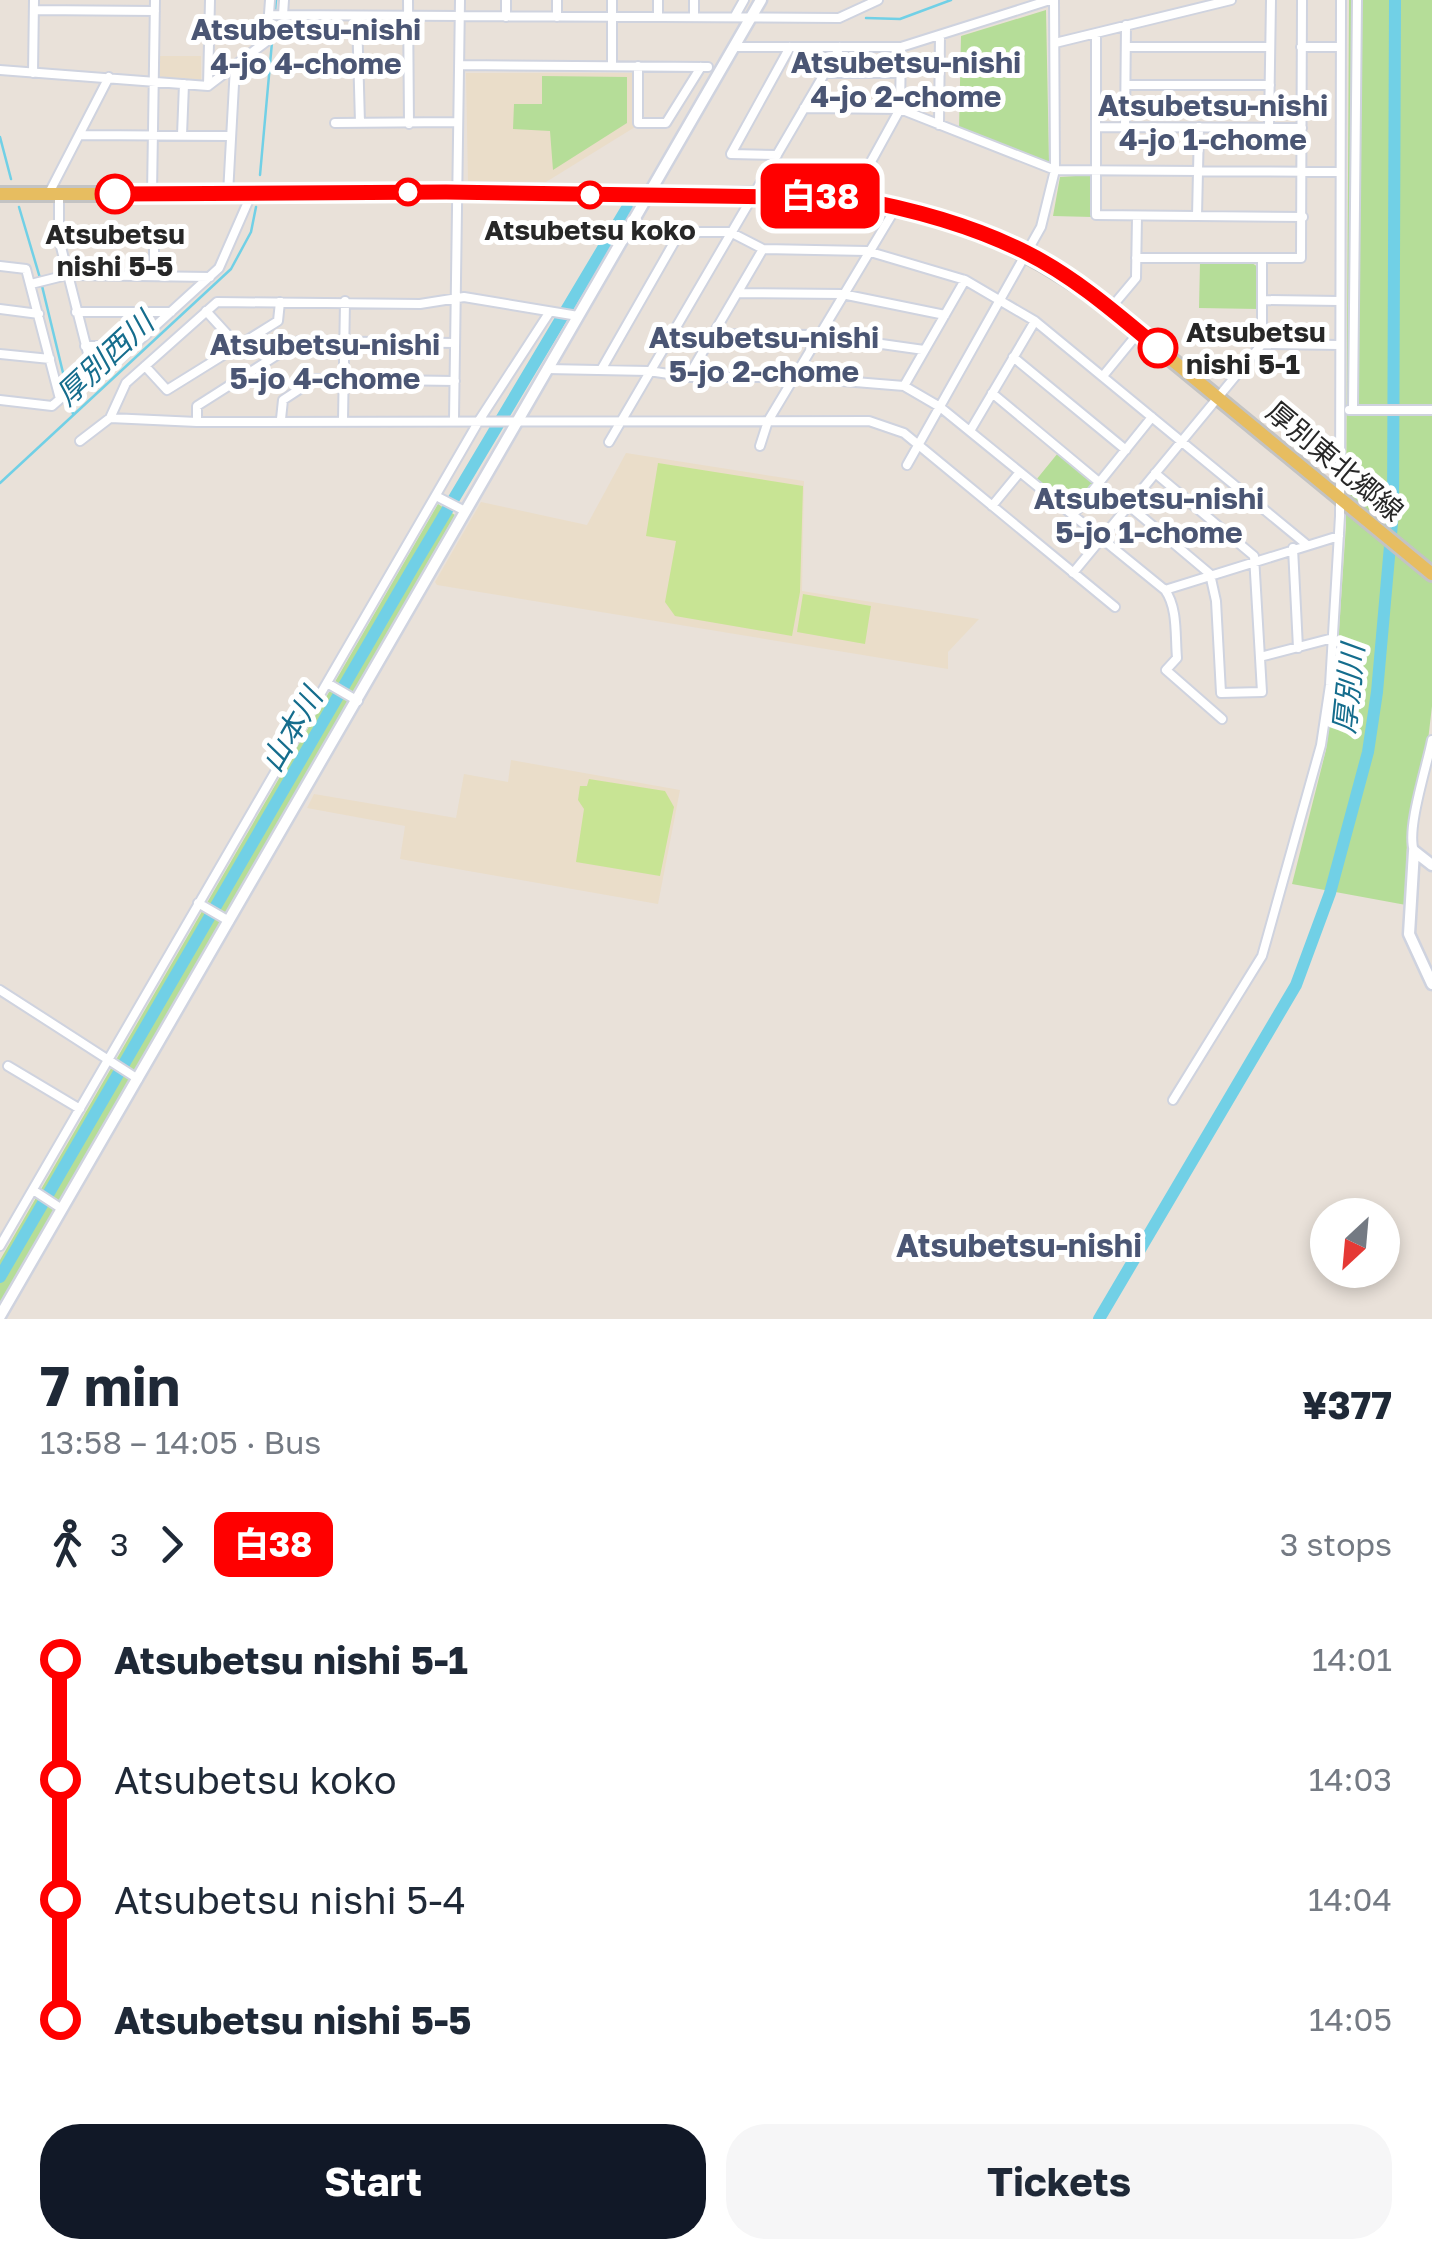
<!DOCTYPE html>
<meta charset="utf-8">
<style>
:root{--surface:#fff;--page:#f6f6f7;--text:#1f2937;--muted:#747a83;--accent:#111827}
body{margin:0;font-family:"Golos Text","Noto Sans JP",sans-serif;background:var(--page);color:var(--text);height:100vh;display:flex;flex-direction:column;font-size:38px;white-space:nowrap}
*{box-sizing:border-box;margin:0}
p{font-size:32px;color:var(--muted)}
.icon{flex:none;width:55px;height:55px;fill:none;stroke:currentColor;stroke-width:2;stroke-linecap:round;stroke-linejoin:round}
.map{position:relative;height:1319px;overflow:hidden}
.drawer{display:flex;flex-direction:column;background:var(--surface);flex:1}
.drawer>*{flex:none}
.badge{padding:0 20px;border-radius:15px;font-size:35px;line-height:65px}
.needle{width:65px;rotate:206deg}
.buttons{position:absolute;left:1310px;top:1198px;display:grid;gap:20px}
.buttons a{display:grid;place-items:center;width:90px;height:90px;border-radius:50%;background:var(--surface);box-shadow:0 5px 15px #0003;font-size:50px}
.map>.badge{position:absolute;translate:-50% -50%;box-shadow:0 0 0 5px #fff}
.legs{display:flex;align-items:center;gap:15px;height:110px;padding:0 40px;font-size:32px}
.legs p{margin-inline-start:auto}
.head{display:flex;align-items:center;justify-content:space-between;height:170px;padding:0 40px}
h1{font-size:55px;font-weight:700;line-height:75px}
.action{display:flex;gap:20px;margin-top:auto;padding:20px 40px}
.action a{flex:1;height:115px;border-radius:40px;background:var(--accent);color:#fff;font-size:40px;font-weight:700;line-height:115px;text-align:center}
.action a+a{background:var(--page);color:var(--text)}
ul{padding:0 40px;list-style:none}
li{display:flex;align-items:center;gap:35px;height:120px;font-size:38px}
li i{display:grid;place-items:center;width:15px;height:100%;margin:0 12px;background:currentColor}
li i::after{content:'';width:25px;height:25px;margin:-12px;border:8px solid;border-radius:50%;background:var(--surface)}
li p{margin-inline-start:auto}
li:first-child i{background:linear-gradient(#0000 50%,currentColor 0)}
li:last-child i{background:linear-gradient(currentColor 50%,#0000 0)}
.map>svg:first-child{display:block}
</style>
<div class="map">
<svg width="1432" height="1319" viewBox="0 0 1432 1319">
<rect width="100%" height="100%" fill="#e9e1d9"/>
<path fill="#eaddc9" d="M160 56H201V83L159 79Z
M466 73H635V127L546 182 468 181Z
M626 453 804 481 802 591 979 619 948 652V669L437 585 435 582 481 502 587 525Z
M511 760 680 790 658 904 400 859 405 826 307 808 314 794 456 818 464 774 508 782Z"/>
<path fill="#b5dd98" d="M1349 0H1432V706L1424 775 1407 833 1406 905 1292 884 1326 750 1336 676 1346 525Z
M1046 10 1049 162 1045 165 959 130 961 36Z
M542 76 627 77V123L553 170 550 131 513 129 514 104H542Z
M1091 175 1092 217 1053 216 1060 177Z
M1200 262 1252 263 1258 267V309L1199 308Z
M1058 453 1095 484 1073 511 1036 480Z
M438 504 455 515 0 1308V1260Z"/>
<path fill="#c8e494" d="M658 463 803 486 800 592 792 636 675 616 665 602 676 541 646 536Z
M803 594 871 606 865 644 797 632Z
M589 779 665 791 674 807 660 876 576 862 584 809 578 800 580 786H587Z"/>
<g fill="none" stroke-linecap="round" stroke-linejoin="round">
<path stroke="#71d0e6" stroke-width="2.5" d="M275 11 276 0
M866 18 900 19 951 0
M0 137 11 179
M260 175 274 20
M19 207 40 278
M42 286 73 414
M0 483 231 269 251 232 256 207"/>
<path stroke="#71d0e6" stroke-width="12" d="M0 1277 412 569 627 208
M1099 1319 1296 985 1330 893 1368 752 1377 692 1393 512 1395 0"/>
<defs>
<path id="minor" d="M408 0 409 124
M506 0V17
M557 0V17
M658 0V16
M694 0V16
M34 10 155 11
M269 15 839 18 878 0
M283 15 284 0
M357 16 360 123
M735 16 744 0
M1096 34V215L1303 217
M1055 43 1231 0
M734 47H901L1050 0
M1127 47H1270
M1301 47H1340
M459 65 708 67
M612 65V0
M638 66V123H666L701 67
M0 70 208 86 267 41 270 0
M33 73 34 0
M825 73H901
M1127 85H1270
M208 86 210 0
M804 108 900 109 1055 170 1340 172
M335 123 456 122
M939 125 940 35
M1096 127 1302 128
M1125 127 1126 25
M1269 127 1271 0
M81 135 230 136
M182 135 184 84
M777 155 731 154 790 47
M49 193 109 77
M59 194V239L95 381 219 268 251 195
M152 194 155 0
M228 194 235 66
M851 198 900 109 901 47
M1197 216 1199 127
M59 239 154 237V275
M1136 258H1301L1302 0
M0 266 26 269 60 399 52 406 0 400
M31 284 67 275 210 277
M739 293 842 294 945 315
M1262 300 1339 301
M0 309 39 314
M1110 309 1136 278 1137 216
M206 311 238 346
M76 312H171
M714 334 818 335 924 350
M1262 344 1339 345
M85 346H134
M0 354 50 359
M1013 357 1126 450
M145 366 167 390 278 321 280 302
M547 369 649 371 688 377H794L904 386 940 407 1165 590C1178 608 1175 636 1177 658L1166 670 1222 719
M601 370 680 232H730L763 249 867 251 965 280 1035 321 1306 544
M1103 376 1139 332
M688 377 763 249
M904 386 965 280
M992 393 1099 482
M1353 409 1357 0
M1349 410H1432
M110 418 197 422 869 421 904 433 1115 607
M281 419 283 400 315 379 455 381
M454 419 460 0
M343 420 345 301
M197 422V406L299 341 455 343
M970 431 1035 321
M80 441 110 418 126 383 217 302 420 304 464 297 578 316
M609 442 840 47
M760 446 768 421 897 206
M907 465 1041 227 1055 170 1054 0
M436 496 465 511
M1128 505 1210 574 1216 601 1221 693 1262 692 1254 556 1155 473
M992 506 1020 472
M1073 515 1152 417
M1293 548 1298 648
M1073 573 1262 344V259
M1165 590 1339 536
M1260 657 1333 638
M327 683 358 701
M1414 851C1406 829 1427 766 1432 740
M198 903 229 921
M0 990 138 1079
M8 1066 80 1109
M1173 1100 1262 956 1321 745 1330 685 1340 516 1341 0
M33 1190 62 1209
M0 1246 480 419 549 313"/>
<path id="tertiary" d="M1414 851 1409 934 1432 984
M1414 851 1432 865
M0 1316 761 0"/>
<path id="primary" d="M0 194H755C788 195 823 193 856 198 954 214 1030 250 1110 309L1432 574"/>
</defs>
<use href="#minor" stroke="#cfd3df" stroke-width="12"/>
<use href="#tertiary" stroke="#cfd3df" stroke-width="15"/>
<use href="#primary" stroke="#c3c3c3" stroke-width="18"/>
<use href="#minor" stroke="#fff" stroke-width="8"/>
<use href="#tertiary" stroke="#fff" stroke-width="10"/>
<use href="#primary" stroke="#e7bd60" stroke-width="12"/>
</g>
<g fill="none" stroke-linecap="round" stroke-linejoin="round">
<defs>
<path id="line-1" d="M115 194 446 192 851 198C912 209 972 225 1027 253 1075 277 1117 314 1158 348"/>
</defs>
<use href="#line-1" stroke="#fff" stroke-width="22"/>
<use href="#line-1" stroke="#f00" stroke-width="15"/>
</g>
<g fill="#fff" stroke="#f00" stroke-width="5">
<circle cx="408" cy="192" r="12"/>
<circle cx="115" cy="194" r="18"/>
<circle cx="590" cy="195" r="12"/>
<circle cx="1158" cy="348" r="18"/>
</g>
<g text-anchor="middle" stroke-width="10" stroke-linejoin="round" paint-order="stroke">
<g font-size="28" font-weight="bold" fill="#272727" stroke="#fff">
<text x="590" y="240">Atsubetsu koko</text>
<text x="115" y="244">Atsubetsu<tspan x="115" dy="32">nishi 5-5</tspan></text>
<text x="1186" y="342" text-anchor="start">Atsubetsu<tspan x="1186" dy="32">nishi 5-1</tspan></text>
</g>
<g font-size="28" fill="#272727" stroke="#fff">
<text transform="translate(1335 461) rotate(40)" y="10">厚別東北郷線</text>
</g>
<g font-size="30" font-weight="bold" fill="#4b5674" stroke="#fff">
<text x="306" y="40">Atsubetsu-nishi<tspan x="306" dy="34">4-jo 4-chome</tspan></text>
<text x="906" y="73">Atsubetsu-nishi<tspan x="906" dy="34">4-jo 2-chome</tspan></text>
<text x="1213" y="116">Atsubetsu-nishi<tspan x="1213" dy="34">4-jo 1-chome</tspan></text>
<text x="764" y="348">Atsubetsu-nishi<tspan x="764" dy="34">5-jo 2-chome</tspan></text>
<text x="325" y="355">Atsubetsu-nishi<tspan x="325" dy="34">5-jo 4-chome</tspan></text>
<text x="1149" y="509">Atsubetsu-nishi<tspan x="1149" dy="34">5-jo 1-chome</tspan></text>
</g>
<g font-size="30" font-style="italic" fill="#156d8d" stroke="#fff">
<text transform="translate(105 359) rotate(-43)" y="10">厚別西川</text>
<text transform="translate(1349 689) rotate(-84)" y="10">厚別川</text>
<text transform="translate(292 730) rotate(-60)" y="10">山本川</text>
</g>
<g font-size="32" font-weight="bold" fill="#4b5674" stroke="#fff">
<text x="1019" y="1257">Atsubetsu-nishi</text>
</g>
</g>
</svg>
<div class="buttons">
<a><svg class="needle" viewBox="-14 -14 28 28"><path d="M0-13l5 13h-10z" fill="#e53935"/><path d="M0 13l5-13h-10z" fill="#747a83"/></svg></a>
</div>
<b class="badge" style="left:820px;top:196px;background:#f00;color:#fff">白38</b>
</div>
<section class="drawer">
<div class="head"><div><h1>7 min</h1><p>13:58 – 14:05 · Bus</p></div><b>¥377</b></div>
<div class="legs"><svg class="icon" aria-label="walk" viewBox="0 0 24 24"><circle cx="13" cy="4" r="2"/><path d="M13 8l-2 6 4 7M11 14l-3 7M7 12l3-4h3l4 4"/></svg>3<svg class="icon" aria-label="forward" viewBox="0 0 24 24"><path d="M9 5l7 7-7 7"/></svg><b class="badge" style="background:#f00;color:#fff">白38</b><p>3 stops</p></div>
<ul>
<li><i style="color:#f00"></i><b>Atsubetsu nishi 5-1</b><p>14:01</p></li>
<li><i style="color:#f00"></i><span>Atsubetsu koko</span><p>14:03</p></li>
<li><i style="color:#f00"></i><span>Atsubetsu nishi 5-4</span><p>14:04</p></li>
<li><i style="color:#f00"></i><b>Atsubetsu nishi 5-5</b><p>14:05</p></li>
</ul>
<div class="action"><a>Start</a><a>Tickets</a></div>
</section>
